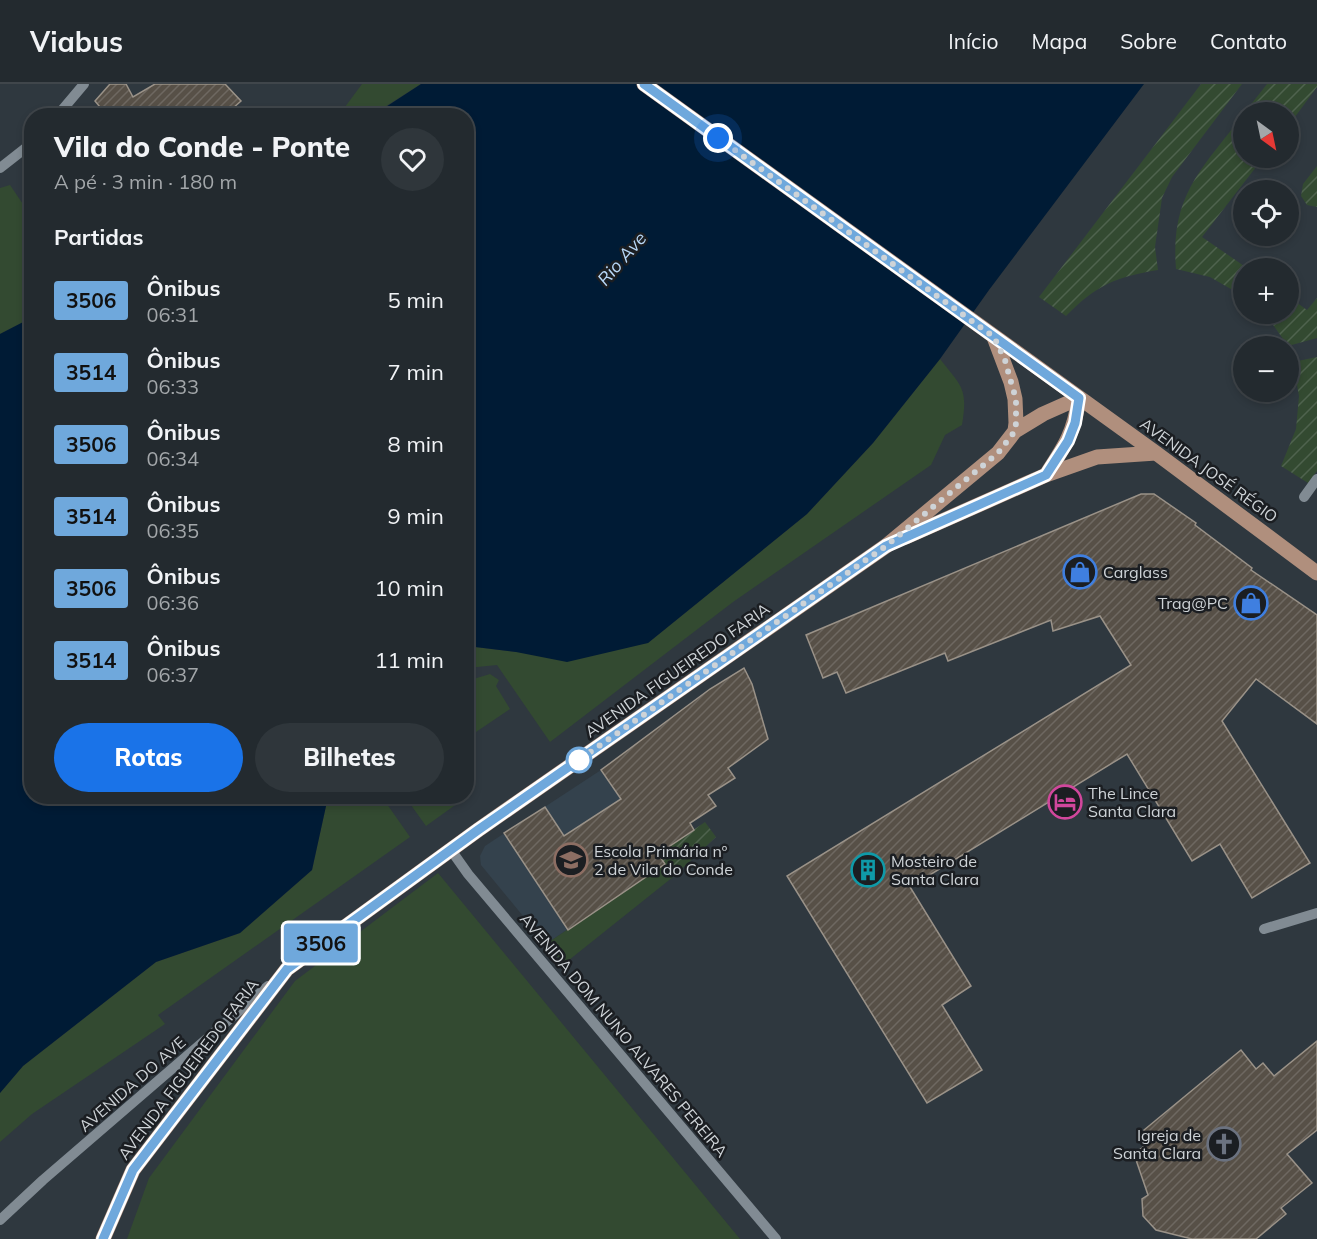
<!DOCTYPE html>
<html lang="pt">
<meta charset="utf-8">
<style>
:root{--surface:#232a2f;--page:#2f363b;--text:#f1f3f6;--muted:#a3a7aa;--line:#40464b;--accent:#1a73e8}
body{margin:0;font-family:Mulish,sans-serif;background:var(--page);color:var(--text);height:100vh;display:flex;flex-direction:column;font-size:22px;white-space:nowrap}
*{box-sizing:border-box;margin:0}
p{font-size:20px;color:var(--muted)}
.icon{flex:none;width:33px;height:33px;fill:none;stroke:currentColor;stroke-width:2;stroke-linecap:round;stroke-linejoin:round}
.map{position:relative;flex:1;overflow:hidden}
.details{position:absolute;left:24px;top:24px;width:450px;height:696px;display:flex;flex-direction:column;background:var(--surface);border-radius:24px;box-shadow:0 3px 9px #0003,0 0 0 2px var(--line)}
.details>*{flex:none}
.badge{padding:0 12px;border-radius:4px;font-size:21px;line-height:39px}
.needle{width:39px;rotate:147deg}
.buttons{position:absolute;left:1233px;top:18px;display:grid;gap:12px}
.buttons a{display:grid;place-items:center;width:66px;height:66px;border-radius:50%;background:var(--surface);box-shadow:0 3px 9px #0003,0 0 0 2px var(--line);font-size:30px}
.you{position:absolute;width:30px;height:30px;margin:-15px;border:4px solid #fff;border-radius:50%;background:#1a73e8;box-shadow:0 0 0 9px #1a73e833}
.map>.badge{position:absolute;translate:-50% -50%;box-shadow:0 0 0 3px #fff}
h2{padding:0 30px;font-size:22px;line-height:54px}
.round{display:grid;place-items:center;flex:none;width:63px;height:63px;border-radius:32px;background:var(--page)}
.headline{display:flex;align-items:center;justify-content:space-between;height:102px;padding:0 30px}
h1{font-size:28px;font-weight:800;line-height:45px}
.cta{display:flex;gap:12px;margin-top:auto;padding:12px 30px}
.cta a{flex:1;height:69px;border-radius:36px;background:var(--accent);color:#fff;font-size:24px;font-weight:800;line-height:69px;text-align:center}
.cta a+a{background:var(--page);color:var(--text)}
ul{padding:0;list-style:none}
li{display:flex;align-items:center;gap:18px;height:72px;padding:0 30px}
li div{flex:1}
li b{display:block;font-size:22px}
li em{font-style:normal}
li .badge{min-width:66px;font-weight:700;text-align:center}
header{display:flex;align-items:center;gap:36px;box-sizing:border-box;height:84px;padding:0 30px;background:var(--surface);border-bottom:2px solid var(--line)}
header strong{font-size:28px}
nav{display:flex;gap:33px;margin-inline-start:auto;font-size:21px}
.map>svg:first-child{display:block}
</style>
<header>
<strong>Viabus</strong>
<nav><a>Início</a><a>Mapa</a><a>Sobre</a><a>Contato</a></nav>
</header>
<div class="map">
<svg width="1317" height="1155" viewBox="0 0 1317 1155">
<defs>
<pattern id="garden-furrows" width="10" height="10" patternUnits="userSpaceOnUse" patternTransform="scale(1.5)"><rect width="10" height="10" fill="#334a31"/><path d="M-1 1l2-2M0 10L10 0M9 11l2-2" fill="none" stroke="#4f634e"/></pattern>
<pattern id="building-hatch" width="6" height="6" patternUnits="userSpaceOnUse" patternTransform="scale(1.5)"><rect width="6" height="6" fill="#575047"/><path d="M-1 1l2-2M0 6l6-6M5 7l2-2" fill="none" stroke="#6e6861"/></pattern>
</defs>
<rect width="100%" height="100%" fill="#2f383f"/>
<path fill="#34424d" d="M601 686 665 780 546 860 481 781 480 772 485 762Z"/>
<path fill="#334a31" d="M362 0H421L372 31 336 32 342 27Z
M10 101 31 132V234L0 250V104Z
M940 275C962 303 968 304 962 341L945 351 931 381 733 518 550 658 497 581 467 584V562L516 568 648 559 807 430 873 359Z
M490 590 499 596 496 602 510 625 476 648 474 635 467 625V597Z
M409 712H464L465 714 426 742 406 714Z
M328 713H382L410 753 158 931 165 940 32 1030 0 1058V1009L23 982 156 878 240 849 312 786Z
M665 780 673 793 564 880 546 860Z
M438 789 740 1155H127L149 1094 295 897Z"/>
<path fill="url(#garden-furrows)" d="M1201 0H1242L1172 93 1162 114 1155 163 1158 186C1116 193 1096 201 1066 232L1039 213Z
M1267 0H1317V3L1289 41 1288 28H1245Z
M1243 31 1244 74H1263L1202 153 1247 184H1244L1243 212 1210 193 1176 185C1170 111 1202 85 1243 31Z
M1317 82V123L1307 121 1301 112 1303 100Z
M1289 213 1307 226 1317 214V254L1288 262 1269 235 1263 230H1288Z
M1317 273V387L1308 399 1281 382 1296 345 1299 312 1293 278Z
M705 738 716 753 673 793 658 770Z"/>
<path fill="#001b35" d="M421 0H1144L989 206 940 275 873 359 807 430 648 559 567 578 516 568 467 562 466 32H372Z
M31 234 32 712 328 713 312 786 240 849 156 878 23 982 0 1009V250Z"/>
<path fill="url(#building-hatch)" stroke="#9a9288" stroke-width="1.5" d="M110 0H126L133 13 155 0H225L241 17 224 32H101L105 29 95 17Z
M1141 410H1154L1196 439 1195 441 1252 484 1251 486 1317 531V640L1256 595 1222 637 1310 779 1252 814 1220 760 1192 777 1127 670 910 803 971 902 942 921 982 986 927 1019 787 792 1131 581 1100 532 1053 547 1051 536 948 577 945 569 846 609 837 588 823 594 806 551Z
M744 584 752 600 768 655 728 684 735 694 708 711 716 722 690 739 694 746 658 770 665 780 568 846 504 749 545 723 564 752 621 715 601 686 710 605Z
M1317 957V1046L1287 1070 1312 1099 1281 1124 1286 1130 1256 1155H1192L1156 1146 1143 1132 1142 1115 1148 1111 1134 1070 1152 1056 1144 1046 1241 966 1256 985 1263 979 1274 992Z"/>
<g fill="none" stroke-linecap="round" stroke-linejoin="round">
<path stroke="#818b93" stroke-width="10" d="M57 32 84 0
M0 84 32 59
M1304 413 1317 395
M451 766 468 790 776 1155
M1264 845 1317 829
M0 1136 43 1096 268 902"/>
<path stroke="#b08f7d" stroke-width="15" d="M644 0 1156 369 1317 489
M1015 347 1043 330 1079 314
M1046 391C1065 362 1074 349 1079 314
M906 453 1046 391 1097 373 1156 369
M103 1155 133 1086 287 885 478 746 886 462 998 369 1015 347 1016 339 1015 315 1011 298 994 253"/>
</g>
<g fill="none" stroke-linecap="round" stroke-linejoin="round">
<defs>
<path id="line" d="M103 1155 133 1086 287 885 478 746 886 462 1046 391 1068 357 1075 339 1079 314 644 0"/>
</defs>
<use href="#line" stroke="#fff" stroke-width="14"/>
<use href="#line" stroke="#6fa8dc" stroke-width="9"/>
<path stroke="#ced3d7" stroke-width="6" stroke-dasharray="0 10.8" d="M579 676 576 678 886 462 998 369 1015 347 1016 339V315L1011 298 1005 276 994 253 718 54"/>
</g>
<defs>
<symbol id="shop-ring" viewBox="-11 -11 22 22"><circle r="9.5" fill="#1b1e22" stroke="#3f7fe0" stroke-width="1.5"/><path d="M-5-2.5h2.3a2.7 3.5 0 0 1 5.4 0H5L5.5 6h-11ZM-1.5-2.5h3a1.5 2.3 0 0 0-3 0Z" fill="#3f7fe0"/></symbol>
<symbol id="hotel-ring" viewBox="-11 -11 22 22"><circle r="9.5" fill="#1b1e22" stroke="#d1479c" stroke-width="1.5"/><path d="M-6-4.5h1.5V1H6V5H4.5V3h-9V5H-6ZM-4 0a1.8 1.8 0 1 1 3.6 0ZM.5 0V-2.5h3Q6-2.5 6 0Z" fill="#d1479c"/></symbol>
<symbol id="school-ring" viewBox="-11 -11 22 22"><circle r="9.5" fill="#1b1e22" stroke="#8d6e63" stroke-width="1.5"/><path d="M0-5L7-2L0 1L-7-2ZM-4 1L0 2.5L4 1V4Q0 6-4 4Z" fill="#8d6e63"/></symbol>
<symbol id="building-ring" viewBox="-11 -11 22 22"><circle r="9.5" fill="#1b1e22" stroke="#0f9aa8" stroke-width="1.5"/><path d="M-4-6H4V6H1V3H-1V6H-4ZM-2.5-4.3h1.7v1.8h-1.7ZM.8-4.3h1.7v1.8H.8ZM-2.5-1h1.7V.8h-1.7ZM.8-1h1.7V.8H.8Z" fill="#0f9aa8"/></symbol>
<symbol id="church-ring" viewBox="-11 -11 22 22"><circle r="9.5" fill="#1b1e22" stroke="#6b7280" stroke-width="1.5"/><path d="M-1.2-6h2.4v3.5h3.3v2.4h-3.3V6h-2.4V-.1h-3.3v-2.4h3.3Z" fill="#6b7280"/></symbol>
</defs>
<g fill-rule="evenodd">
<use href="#shop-ring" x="1061" y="469" width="38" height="38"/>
<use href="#shop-ring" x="1232" y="500" width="38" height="38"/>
<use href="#hotel-ring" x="1046" y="699" width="38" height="38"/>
<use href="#school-ring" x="552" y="757" width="38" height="38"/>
<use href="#building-ring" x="849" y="767" width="38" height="38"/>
<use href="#church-ring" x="1205" y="1041" width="38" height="38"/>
</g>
<circle fill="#fff" stroke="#6fa8dc" stroke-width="3" cx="579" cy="676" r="12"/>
<g text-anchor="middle" stroke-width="5" stroke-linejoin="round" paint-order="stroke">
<g font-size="16" fill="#ced3d7" stroke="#1b1e22">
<text transform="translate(1209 386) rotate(36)" y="6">AVENIDA JOSÉ RÉGIO</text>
<text transform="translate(677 586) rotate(-35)" y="6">AVENIDA FIGUEIREDO FARIA</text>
<text transform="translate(624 951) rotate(50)" y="6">AVENIDA DOM NUNO ALVARES PEREIRA</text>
<text transform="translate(188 985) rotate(-53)" y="6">AVENIDA FIGUEIREDO FARIA</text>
<text transform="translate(132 1000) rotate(-41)" y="6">AVENIDA DO AVE</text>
</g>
<g font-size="16" fill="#ced3d7" stroke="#1b1e22" text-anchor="start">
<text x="1103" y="494">Carglass</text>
<text x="1228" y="525" text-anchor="end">Trag@PC</text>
<text x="1088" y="715">The Lince<tspan x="1088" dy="18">Santa Clara</tspan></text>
<text x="594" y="773">Escola Primária nº<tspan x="594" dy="18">2 de Vila do Conde</tspan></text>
<text x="891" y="783">Mosteiro de<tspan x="891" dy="18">Santa Clara</tspan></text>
<text x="1201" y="1057" text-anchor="end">Igreja de<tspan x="1201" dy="18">Santa Clara</tspan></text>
</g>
<g font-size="18" font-style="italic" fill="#b8d8f8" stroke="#1b1e22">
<text transform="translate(622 175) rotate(-49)" y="6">Rio Ave</text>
</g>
</g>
</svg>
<div class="buttons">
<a><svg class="needle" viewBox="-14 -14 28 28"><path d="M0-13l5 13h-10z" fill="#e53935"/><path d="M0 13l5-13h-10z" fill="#a3a7aa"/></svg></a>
<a><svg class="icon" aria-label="locate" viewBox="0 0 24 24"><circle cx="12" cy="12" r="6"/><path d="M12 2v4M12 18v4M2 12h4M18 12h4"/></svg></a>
<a>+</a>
<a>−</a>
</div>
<div class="you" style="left:718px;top:54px"></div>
<b class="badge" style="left:321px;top:859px;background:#6fa8dc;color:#111">3506</b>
<section class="details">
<div class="headline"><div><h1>Vila do Conde - Ponte</h1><p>A pé · 3 min · 180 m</p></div><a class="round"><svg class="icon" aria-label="heart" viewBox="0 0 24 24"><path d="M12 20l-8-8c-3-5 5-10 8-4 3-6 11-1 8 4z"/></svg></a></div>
<h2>Partidas</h2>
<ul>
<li><span class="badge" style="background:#6fa8dc;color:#111">3506</span><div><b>Ônibus</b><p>06:31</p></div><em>5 min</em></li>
<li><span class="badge" style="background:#6fa8dc;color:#111">3514</span><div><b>Ônibus</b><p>06:33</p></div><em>7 min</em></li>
<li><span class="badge" style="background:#6fa8dc;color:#111">3506</span><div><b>Ônibus</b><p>06:34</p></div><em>8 min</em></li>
<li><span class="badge" style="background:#6fa8dc;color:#111">3514</span><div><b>Ônibus</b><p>06:35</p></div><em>9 min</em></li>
<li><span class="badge" style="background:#6fa8dc;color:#111">3506</span><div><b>Ônibus</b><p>06:36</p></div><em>10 min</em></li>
<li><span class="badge" style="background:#6fa8dc;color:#111">3514</span><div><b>Ônibus</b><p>06:37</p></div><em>11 min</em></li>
</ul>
<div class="cta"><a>Rotas</a><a>Bilhetes</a></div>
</section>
</div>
